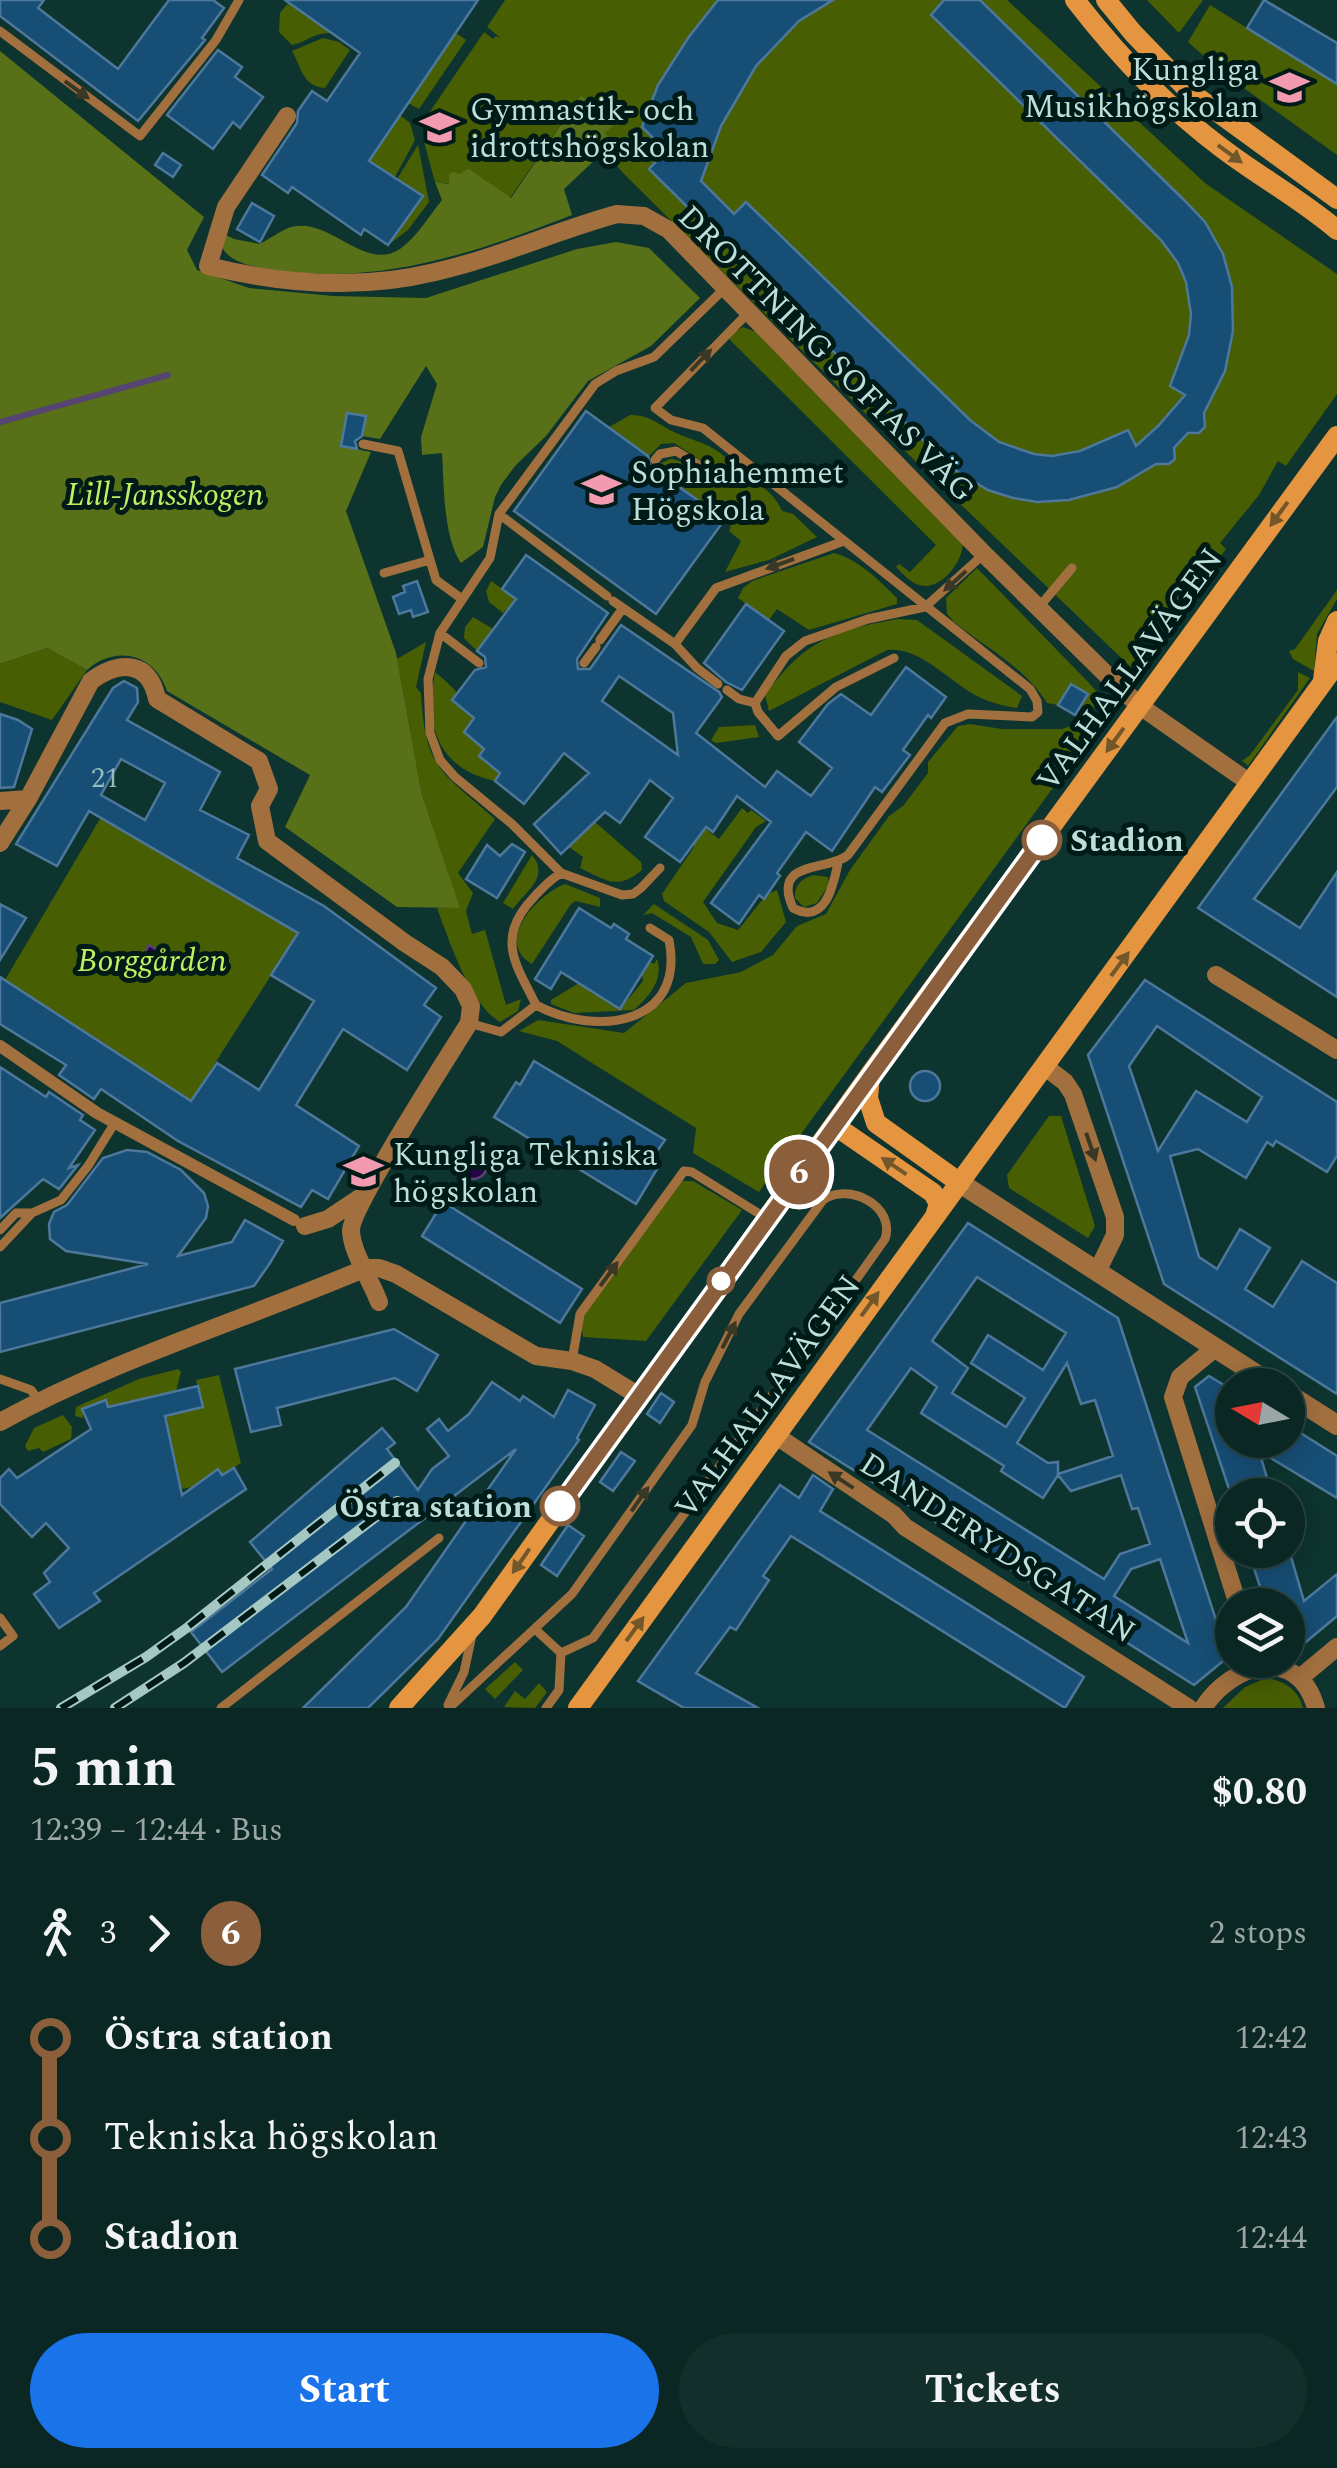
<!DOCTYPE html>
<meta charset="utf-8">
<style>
:root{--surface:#0a2723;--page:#132f2b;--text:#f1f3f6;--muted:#99a5a6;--line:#2a4441;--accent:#1a73e8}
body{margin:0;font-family:Spectral,serif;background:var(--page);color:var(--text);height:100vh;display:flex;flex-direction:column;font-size:38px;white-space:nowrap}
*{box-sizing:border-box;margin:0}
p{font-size:32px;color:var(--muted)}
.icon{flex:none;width:55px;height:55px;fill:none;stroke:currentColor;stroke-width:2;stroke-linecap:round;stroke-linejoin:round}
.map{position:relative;height:1708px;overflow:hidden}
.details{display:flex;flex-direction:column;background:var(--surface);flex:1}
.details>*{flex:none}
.badge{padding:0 20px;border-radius:32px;font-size:35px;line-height:65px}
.needle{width:65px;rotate:280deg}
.controls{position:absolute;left:1215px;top:1368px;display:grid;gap:20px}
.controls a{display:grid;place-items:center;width:90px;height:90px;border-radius:50%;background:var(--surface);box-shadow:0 5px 25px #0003,0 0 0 2px var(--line);font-size:50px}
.map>.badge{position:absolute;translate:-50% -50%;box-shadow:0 0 0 5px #fff}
.legs{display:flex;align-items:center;gap:15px;height:110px;padding:0 30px;font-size:32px}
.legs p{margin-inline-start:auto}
.summary{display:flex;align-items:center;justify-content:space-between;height:170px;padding:0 30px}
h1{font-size:55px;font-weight:700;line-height:75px}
.cta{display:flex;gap:20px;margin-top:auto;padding:20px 30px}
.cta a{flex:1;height:115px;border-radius:60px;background:var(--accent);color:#fff;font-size:40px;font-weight:700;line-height:115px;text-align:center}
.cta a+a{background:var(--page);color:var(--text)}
ul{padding:0 30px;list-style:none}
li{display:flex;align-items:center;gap:35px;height:100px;font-size:38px}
li i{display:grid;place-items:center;width:15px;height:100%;margin:0 12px;background:currentColor}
li i::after{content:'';width:25px;height:25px;margin:-12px;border:8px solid;border-radius:50%;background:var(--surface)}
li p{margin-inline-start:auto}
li:first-child i{background:linear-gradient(#0000 50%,currentColor 0)}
li:last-child i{background:linear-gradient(currentColor 50%,#0000 0)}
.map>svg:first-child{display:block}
</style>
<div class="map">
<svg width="1337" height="1708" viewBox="0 0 1337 1708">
<rect width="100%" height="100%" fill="#0d342f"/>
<path fill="#485e03" d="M505 0H1007L1205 183 1337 274V394L1286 466 1278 461 1259 495 1220 543 1226 549 1135 671 862 410 624 174 604 151 613 143 605 133 618 120 581 95 510 198 469 170 459 174 450 184 435 182 424 142 425 119 484 32 493 39 496 36 501 38 487 27Z
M1147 0H1203L1179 33Z
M289 2 331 33C314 32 307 42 292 45L279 32 280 13Z
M1210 5 1337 84V155L1223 73 1188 42Z
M456 33 466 40 419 109 408 103Z
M323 38 339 42 350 50 325 88C302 86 302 68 292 51Z
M400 115 410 123 415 140 395 177 369 161Z
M418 145 429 202 408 230 388 245 423 197 397 179Z
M743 327 756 332 963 544C962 563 939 594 916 584 909 581 901 572 896 567L899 564 910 572 936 545 727 337Z
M630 415C647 415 654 421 668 429 691 442 717 442 733 467L726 471 712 468 674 443 661 444 649 456 609 427Z
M670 459C688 460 697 476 713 483 725 488 733 481 745 481 761 481 777 498 782 511L793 514 817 537 769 560 725 572 741 541 729 531 731 527 724 519 666 478 670 471 660 464Z
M834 553C858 559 880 581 897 598V604L809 630 777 609 769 620 738 598 743 588 752 581Z
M977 568 1091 685 1106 702 1087 710 1081 705 1087 694 1071 684 1058 705 1047 703C1026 668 986 648 954 622L947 614 946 598Z
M491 581 527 606 518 619 506 610 503 613 489 602 486 591Z
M1337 590V599L1317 634 1314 671 1293 659 1289 651 1295 649Z
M473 617 493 629 477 651 464 638 465 627Z
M898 619 917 620 1022 696 1017 708C1004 706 991 703 979 697 950 683 921 646 887 650L769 711 765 695C804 641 834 630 898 619Z
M426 642 416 687 421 693C425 770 442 772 495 819L458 873 473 893 466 911 472 934 485 930 506 1005 521 999 518 1011 500 1022C470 1005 449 940 437 908L459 907 422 795 397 659Z
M47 648 87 670 52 720 0 702V664Z
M435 672C465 696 473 713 484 749L479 756 500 773 495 781C438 769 424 725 435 672Z
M1298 672 1310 678 1248 766 1242 761 1250 755 1298 690Z
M1094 718 1098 723 1089 738 759 1192 693 1153 696 1128 557 1041 519 1031 538 1020 624 1033 686 983 741 972 773 955 797 926 826 914 850 870 889 816 903 806 928 773V762L958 726 970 724 1002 729H1062Z
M755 725 759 737 716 743 711 740 719 727Z
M742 808 748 813 751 810 766 821 756 827 703 902 717 923 738 930 767 894 777 890 786 922 761 952 732 962 709 932 664 901 662 894 694 847 691 843 702 826 719 839Z
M101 817 298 933 191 1101 5 980Z
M595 822 641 862 642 870C617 891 606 880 580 868L583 857 569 847Z
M532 855C550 877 526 891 513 909L503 903Z
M814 875 828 877 829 884 817 903 804 907 795 898C794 885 802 878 814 875Z
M565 884 600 898V907L576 901 571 904 532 964C493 942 538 894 565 884Z
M654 904 708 940 719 960 715 964H703L691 937 652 913 643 915Z
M657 959C664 979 649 997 634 1010L574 1013 551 1004V1000L579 983 620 1009 643 981 642 975 650 962 654 964Z
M1049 1116H1061L1095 1226 1088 1238 1009 1188 1007 1175Z
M682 1181H693L742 1210 646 1341 583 1337 581 1320Z
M178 1369 181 1372 176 1391 108 1407 105 1400 83 1408V1418L75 1416 76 1407 139 1379Z
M219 1375 241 1463 222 1475 218 1469 215 1483 181 1489 170 1438 154 1418 203 1407 196 1380Z
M63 1415 72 1427 71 1439 43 1452 39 1448 28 1451 25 1446 34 1428Z
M515 1662 523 1670 495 1699 485 1689Z
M1266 1678C1285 1681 1298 1689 1303 1708H1223L1245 1687Z
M539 1683 547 1692 535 1708 504 1707 515 1691 525 1699Z"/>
<path fill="#587018" d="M0 51 204 217 187 250 197 270 249 288 333 296 426 298 577 249 616 242 649 248 700 298 651 346 588 381 546 436 515 466 501 485 495 497 483 547 461 563C443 537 444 484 442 453L422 455 421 437 437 384 426 366 380 439 362 436 365 416 347 414 341 446 371 452 346 511 396 653 422 795 460 908 397 907 285 827 310 775 167 691C155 654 116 644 87 670L47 648 0 664Z
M581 95 618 121 605 133 613 143 564 189 572 215C472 254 376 287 267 269 245 265 217 259 220 232L234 239 260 244C269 239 279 232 288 228 329 214 363 273 400 249 417 237 429 216 442 200L435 182 449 184V174L454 172 459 174 469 169 511 198Z"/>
<path fill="#2a0347" stroke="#564573" stroke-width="2.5" d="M149 945 159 951C163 961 158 971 148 975L136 969Z
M459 1165a14 14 0 1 1 28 0a14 14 0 1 1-28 0Z"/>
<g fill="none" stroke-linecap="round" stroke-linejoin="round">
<path stroke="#564573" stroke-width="6" d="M0 422 168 375"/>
</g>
<path fill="#174e75" stroke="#4d789b" stroke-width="2.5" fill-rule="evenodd" d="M0 0H44L38 8 118 69 169 0H213L224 8 202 38 205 40 138 121 0 16Z
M285 0H478L369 161 423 196 388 245 364 229 361 235 292 187 288 193 262 175 297 123 298 111 312 91 327 101 360 53Z
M718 0H833L799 21 756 66 721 126 701 181 734 214 746 202 970 420 999 442 1034 454 1052 456 1080 451 1128 430 1136 446 1158 426 1185 395 1170 386 1189 335 1191 314 1186 282 1178 263 1161 240 931 15 944 0H980L1184 200 1205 222 1223 254 1232 287 1233 331 1225 371 1204 413 1205 427 1199 433H1188L1174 448 1175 459 1169 464H1156L1117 487 1069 500 1037 502 1013 498 988 490 950 467 649 169 666 151 642 127 658 85 688 38Z
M1264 0 1337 43V84L1247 28Z
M218 50 242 67 235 77 263 97 240 128 233 122 213 149 167 115Z
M163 153 181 165 173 177 155 165Z
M252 203 274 216 260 242 237 229Z
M586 411 648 456 651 467 661 465 670 471 666 478 725 519 656 614 514 511Z
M347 413 366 416 362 436 355 441 357 449 341 446Z
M526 555 608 613 577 659 578 669H590L621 625 719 692 722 697 696 733 765 787 777 771 811 796 832 768 799 742 828 704 841 694 871 715 906 667 946 697 931 718 928 715 903 750 910 755 882 792 875 787 832 851 806 832 777 873 780 876 764 899 759 895 739 924 711 903 771 822 737 796 713 832 706 827 680 862 645 837 673 798 650 780 620 823 605 812 561 854 534 824 589 773 564 753 524 804 495 781 500 773 479 756 484 749 464 732 474 718 452 700 475 670 486 667 485 657 477 651 516 599 502 589ZM619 676 673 713 678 755 602 701Z
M417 581 428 612 413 617 411 610 399 614 393 597 405 592 403 586Z
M746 604 784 631 742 690 726 682 704 663Z
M124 681 137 688 138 702 127 720 220 772 200 810 249 835 237 858 324 906 436 988 424 1005 441 1017 407 1070 343 1029 296 1105 359 1146 328 1199 312 1190 301 1207 178 1141 101 1089 94 1099 59 1075 66 1065 0 1024V977L191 1101 217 1063 259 1090 314 1001 271 975 298 933 89 811 57 866 16 844 113 688ZM121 759 165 783 145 820 101 795Z
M1071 684 1088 694 1075 715 1058 705Z
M0 714 18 720 32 729 14 787 0 788Z
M1337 717V787L1254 899 1300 928 1337 872V997L1198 908Z
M512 844 525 852 497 898 466 879 487 845 500 856Z
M0 904 26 918 0 960Z
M579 908 611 928 614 924 629 934 626 939 653 956 620 1009 561 972 551 989 535 979Z
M1145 980 1337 1102V1156L1327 1172 1276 1141 1273 1146 1267 1142 1246 1178 1198 1149 1170 1156 1199 1257 1217 1269 1240 1229 1270 1248 1245 1289 1273 1307 1302 1261 1337 1283V1394L1164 1284 1088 1055ZM1157 1026 1262 1097 1247 1122 1196 1091 1158 1151 1129 1066Z
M534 1061 665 1140 649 1163 657 1169 636 1204 494 1117 516 1082 520 1085Z
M0 1067 46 1097 49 1092 83 1115 80 1120 95 1130 69 1168 78 1165 59 1189 43 1179 0 1218Z
M910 1086a15 15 0 1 1 30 0a15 15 0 1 1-30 0Z
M127 1150 147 1152 181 1170 204 1193 208 1206 206 1218 178 1256 232 1242 245 1220 283 1241 270 1263 254 1286 0 1352V1303L148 1264 66 1251 50 1239 49 1224 54 1212 67 1205 103 1158Z
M443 1202 582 1289 560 1323 422 1236Z
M968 1223 1118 1318 1228 1657 1194 1685 809 1442ZM977 1277 1066 1333 1043 1370 988 1335 971 1363 1025 1398 1006 1427 952 1393 968 1368 932 1341ZM1067 1363 1081 1404 1095 1400 1113 1456 1058 1474V1462L1048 1463 1017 1443ZM911 1368 937 1387 921 1413 1004 1466 1001 1471 1043 1498 1058 1475 1071 1491 1121 1475 1132 1509 1138 1508 1150 1544 1120 1554 1104 1579 867 1430ZM1160 1559 1188 1643 1114 1596 1131 1569Z
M394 1329 438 1355 417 1391 395 1378 277 1408 281 1425 251 1432 235 1369Z
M1209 1376 1232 1390V1440H1288V1425L1337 1456V1498L1259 1451 1272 1495H1231L1195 1387Z
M492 1382 520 1401 523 1396 554 1417 568 1390 595 1405 577 1438 579 1440 438 1639 368 1708H303L406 1607 516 1449 222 1672 191 1632 272 1569 250 1542 382 1428 395 1443 387 1449 418 1490 432 1469 449 1456 427 1429 439 1419 448 1431 469 1414Z
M198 1386 203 1407 165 1416 182 1495 218 1469 222 1475 234 1468 246 1489 94 1593 100 1601 59 1628 34 1594 50 1582 44 1573 69 1548 46 1523 32 1537 0 1504V1478L9 1469 17 1478 91 1429 82 1409 106 1400 108 1407Z
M661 1393 674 1402 660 1423 647 1414Z
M621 1452 635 1461 613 1491 600 1482Z
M813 1475 833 1489 820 1511 1084 1677 1065 1708 791 1536 763 1576 769 1580 736 1630 730 1627 696 1673 758 1708H684L638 1681 780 1485 799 1498Z
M568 1525 584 1536 557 1576 541 1565Z
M1248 1550H1289L1304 1601 1337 1574V1616L1288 1657V1605H1266Z"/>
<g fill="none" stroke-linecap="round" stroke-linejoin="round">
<path stroke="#a2703f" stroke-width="9" d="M0 31 140 136 216 40 239 0
M748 313 655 408 671 420 703 428 1030 689 1037 701 1038 712 1032 717 968 714 945 723 848 855C828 872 771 859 793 908 825 925 833 887 838 863
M363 444 398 451 436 580 462 599
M655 460 660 454 676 451 720 478 752 468
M499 514 607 596
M384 573 430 560
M613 601 675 644
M1039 607 1072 568
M440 633 479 663
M600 640 623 608
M894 658 836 687 778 736 758 712 755 703 786 656 805 641 868 619 925 607 984 554
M584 663 596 647
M718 684 697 668 675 644 716 588 844 541
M727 690 739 699 755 703
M660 868 641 888 633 894 622 895 561 873 512 824 455 777 440 760 430 733 428 679 440 633 490 558 499 514 595 384 616 371 654 357 724 289
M536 1005C595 1037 686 1026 669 940L650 928
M469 1023 501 1032 536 1005C518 968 497 942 527 905 537 893 548 881 561 873
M0 1230 16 1213H32
M0 1247 32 1213 61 1200 88 1166 114 1124
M572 1361 580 1314 684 1171 692 1172 766 1218
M0 1379 31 1390 39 1401
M0 1618 13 1636 0 1646
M536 1630 561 1653 559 1690 546 1708
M448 1705 464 1672 472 1635
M221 1708 439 1538
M449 1708 572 1594 692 1425 705 1382 739 1314 823 1200C849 1182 896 1206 885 1239 790 1374 690 1504 593 1638L561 1653"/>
<path stroke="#a2703f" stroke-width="12" d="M0 1046 97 1113 294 1220"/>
<path stroke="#a2703f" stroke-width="18" d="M287 116 226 207 208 266C281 284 361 290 435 272 497 258 555 231 617 214L644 216 669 230 984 554 1116 684 1140 706 1250 783
M0 801 28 799
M0 843 28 799 91 681C118 661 149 659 157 699L259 761 269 789 260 806 267 841 405 943 442 967 463 989 471 1006 469 1023C450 1054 350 1208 351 1231 352 1253 371 1280 379 1302
M1216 975 1337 1050
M1044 1066 1065 1082 1073 1094 1115 1217V1235L1097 1272
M305 1226 328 1219 364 1195
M1215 1348 1180 1377 1173 1397 1238 1605
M0 1422C117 1358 244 1320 366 1268H379L396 1274 536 1356 572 1361 595 1369 639 1396
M775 1435 894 1515 905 1527 1189 1708
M1301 1677 1337 1647
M1203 1708C1232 1663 1298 1644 1316 1708"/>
<path stroke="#a2703f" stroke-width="20" d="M960 1183 1273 1385
M1288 1394 1337 1425"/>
<path stroke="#e5943f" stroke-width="20" d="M1075 0C1119 57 1165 106 1223 149 1260 177 1302 200 1337 230
M1106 0 1133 33 1190 92 1337 199
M1323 680 1328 641 1337 621
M870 1075 868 1098 876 1123 960 1183
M834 1125 933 1193 939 1204 935 1216
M399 1708 482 1616 871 1073 1337 436
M578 1708 1337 663"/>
<defs>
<path id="rail" d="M61 1708 146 1657 188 1627 395 1463
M115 1708 184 1663 397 1501"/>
</defs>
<use href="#rail" stroke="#a6c8c2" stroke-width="10"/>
<use href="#rail" stroke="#001a17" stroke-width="6" stroke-dasharray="19" stroke-linecap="butt"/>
</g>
<defs><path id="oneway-solid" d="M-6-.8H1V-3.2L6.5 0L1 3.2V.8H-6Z" transform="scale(2.5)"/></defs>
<g fill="#393825">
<use href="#oneway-solid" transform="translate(77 90) rotate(36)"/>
<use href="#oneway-solid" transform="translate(701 360) rotate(-46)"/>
<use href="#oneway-solid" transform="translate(780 564) rotate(160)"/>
<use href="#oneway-solid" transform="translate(955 581) rotate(138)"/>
<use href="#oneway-solid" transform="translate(1091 1147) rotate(71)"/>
<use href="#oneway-solid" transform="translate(609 1274) rotate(-54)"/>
<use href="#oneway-solid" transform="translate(729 1335) rotate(-63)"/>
<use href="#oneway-solid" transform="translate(841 1480) rotate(-147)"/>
<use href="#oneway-solid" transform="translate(640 1499) rotate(-55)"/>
</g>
<g fill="#72572b">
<use href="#oneway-solid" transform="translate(1230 154) rotate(36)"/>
<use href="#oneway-solid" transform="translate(1279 514) rotate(126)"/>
<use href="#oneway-solid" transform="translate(1115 740) rotate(126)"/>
<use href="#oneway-solid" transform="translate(1120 964) rotate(-53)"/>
<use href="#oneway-solid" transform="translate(894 1166) rotate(-146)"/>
<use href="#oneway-solid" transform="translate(870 1304) rotate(-54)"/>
<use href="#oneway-solid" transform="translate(521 1561) rotate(125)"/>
<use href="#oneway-solid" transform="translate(635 1629) rotate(-54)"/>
</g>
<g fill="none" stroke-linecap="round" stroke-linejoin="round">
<defs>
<path id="line-1" d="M560 1506 1042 840"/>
</defs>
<use href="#line-1" stroke="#fff" stroke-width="22"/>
<use href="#line-1" stroke="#8b5e3c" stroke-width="15"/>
</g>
<defs>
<symbol id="university-bare" viewBox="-9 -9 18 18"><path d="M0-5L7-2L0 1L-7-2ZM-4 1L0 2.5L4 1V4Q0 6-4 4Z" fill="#f29ab0" stroke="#001a17" stroke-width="2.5" paint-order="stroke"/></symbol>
</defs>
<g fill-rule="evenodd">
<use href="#university-bare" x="1262" y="60" width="55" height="55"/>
<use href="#university-bare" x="412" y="100" width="55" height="55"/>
<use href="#university-bare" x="574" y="462" width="55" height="55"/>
<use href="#university-bare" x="336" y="1144" width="55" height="55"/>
</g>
<g fill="#fff" stroke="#8b5e3c" stroke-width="5">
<circle cx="1042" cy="840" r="18"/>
<circle cx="721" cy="1281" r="12"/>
<circle cx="560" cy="1506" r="18"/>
</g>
<g text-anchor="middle" stroke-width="10" stroke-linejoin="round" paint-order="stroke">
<g font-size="28" fill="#94bbc0">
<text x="105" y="787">21</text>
</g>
<g font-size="32" fill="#bddfd9" stroke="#001a17" text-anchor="start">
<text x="1259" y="80" text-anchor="end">Kungliga<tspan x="1259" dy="37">Musikhögskolan</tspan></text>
<text x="470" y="120">Gymnastik- och<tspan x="470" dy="37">idrottshögskolan</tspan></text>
<text x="631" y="483">Sophiahemmet<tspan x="631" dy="37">Högskola</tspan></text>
<text x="393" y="1165">Kungliga Tekniska<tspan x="393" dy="37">högskolan</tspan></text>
</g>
<g font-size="32" fill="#bddfd9" stroke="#001a17">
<text transform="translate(827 353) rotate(45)" y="11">DROTTNING SOFIAS VÄG</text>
<text transform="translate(1129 669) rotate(-54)" y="11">VALHALLAVÄGEN</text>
<text transform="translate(767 1396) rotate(-54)" y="11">VALHALLAVÄGEN</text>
<text transform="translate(998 1547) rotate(33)" y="11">DANDERYDSGATAN</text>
</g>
<g font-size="32" font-style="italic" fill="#c4ee61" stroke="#001a17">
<text x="165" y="505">Lill-Jansskogen</text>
<text x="152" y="971">Borggården</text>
</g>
<g font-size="32" font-weight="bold" fill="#bddfd9" stroke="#001a17" text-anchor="start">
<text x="1070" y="851">Stadion</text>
<text x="532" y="1517" text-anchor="end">Östra station</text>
</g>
</g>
</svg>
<div class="controls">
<a><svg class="needle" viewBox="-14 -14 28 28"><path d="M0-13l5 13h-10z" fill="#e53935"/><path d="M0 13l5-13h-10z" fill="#99a5a6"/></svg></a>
<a><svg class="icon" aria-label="locate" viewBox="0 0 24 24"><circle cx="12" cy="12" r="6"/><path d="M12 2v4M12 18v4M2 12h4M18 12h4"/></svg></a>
<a><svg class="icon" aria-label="layers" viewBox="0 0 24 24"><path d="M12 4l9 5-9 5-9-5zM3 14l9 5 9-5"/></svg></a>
</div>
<b class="badge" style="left:799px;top:1172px;background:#8b5e3c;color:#fff">6</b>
</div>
<section class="details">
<div class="summary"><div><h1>5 min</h1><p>12:39 – 12:44 · Bus</p></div><b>$0.80</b></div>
<div class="legs"><svg class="icon" aria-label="walk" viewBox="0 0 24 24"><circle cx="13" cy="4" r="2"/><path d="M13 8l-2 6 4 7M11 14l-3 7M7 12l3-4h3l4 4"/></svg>3<svg class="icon" aria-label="forward" viewBox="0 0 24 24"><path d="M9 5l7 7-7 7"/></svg><b class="badge" style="background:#8b5e3c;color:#fff">6</b><p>2 stops</p></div>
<ul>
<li><i style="color:#8b5e3c"></i><b>Östra station</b><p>12:42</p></li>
<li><i style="color:#8b5e3c"></i><span>Tekniska högskolan</span><p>12:43</p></li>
<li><i style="color:#8b5e3c"></i><b>Stadion</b><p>12:44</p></li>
</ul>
<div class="cta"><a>Start</a><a>Tickets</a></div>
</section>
